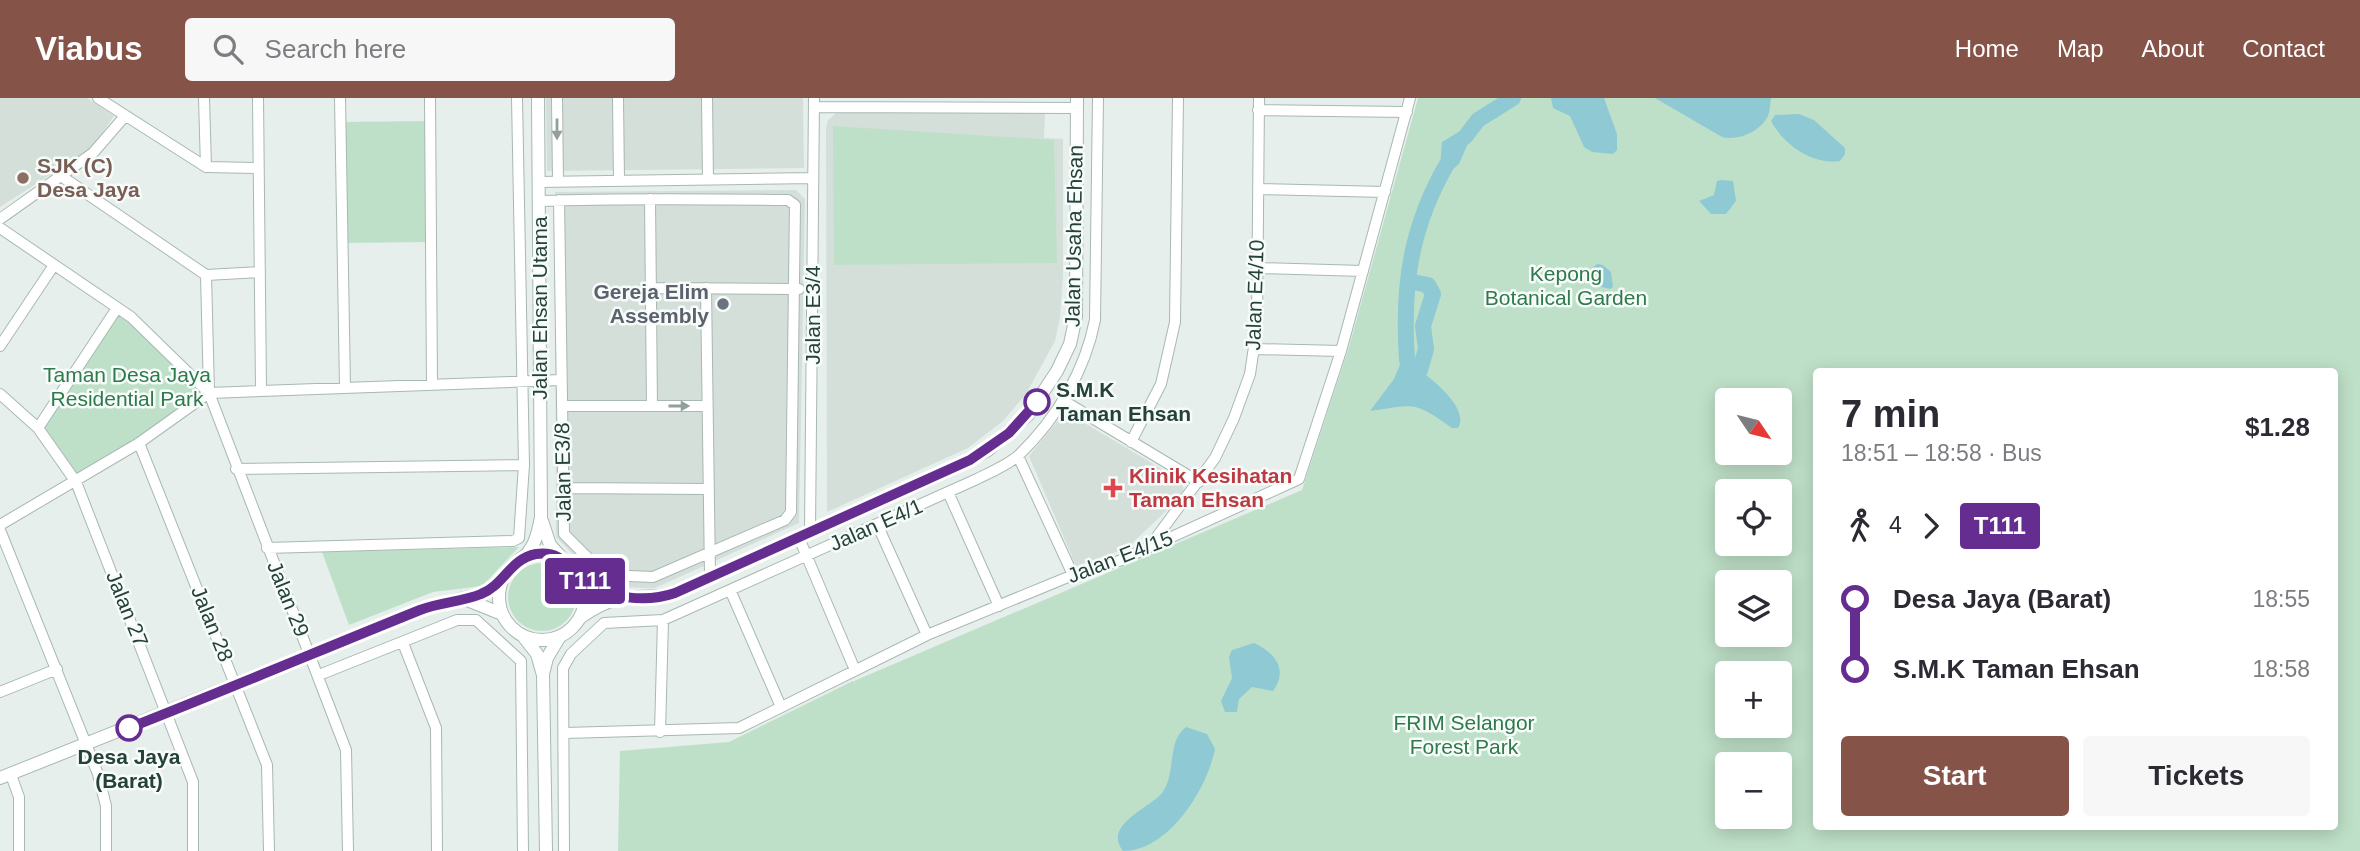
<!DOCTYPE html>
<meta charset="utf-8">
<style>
:root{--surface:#fff;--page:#f7f7f7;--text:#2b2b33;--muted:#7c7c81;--accent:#855347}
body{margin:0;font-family:Helvetica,sans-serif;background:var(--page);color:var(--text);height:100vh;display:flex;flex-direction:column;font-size:26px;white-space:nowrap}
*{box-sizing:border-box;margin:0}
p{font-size:23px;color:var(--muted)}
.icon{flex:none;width:38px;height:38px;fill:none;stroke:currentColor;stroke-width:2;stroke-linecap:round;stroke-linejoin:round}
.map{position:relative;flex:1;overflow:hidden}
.side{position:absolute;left:1813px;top:270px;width:525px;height:462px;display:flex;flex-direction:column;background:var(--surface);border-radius:7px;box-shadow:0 4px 18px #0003}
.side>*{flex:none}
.badge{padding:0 14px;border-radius:5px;font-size:24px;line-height:46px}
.needle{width:46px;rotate:125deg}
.tools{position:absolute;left:1715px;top:290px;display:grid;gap:14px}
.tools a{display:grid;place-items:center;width:77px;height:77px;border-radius:7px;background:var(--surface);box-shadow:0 4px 18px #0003;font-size:35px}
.map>.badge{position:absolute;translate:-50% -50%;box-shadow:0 0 0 4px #fff}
.legs{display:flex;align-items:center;gap:10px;height:77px;padding:0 28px;font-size:23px}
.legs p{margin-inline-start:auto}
.headline{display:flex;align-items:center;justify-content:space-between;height:119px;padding:0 28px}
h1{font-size:38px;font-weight:700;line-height:52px}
.cta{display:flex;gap:14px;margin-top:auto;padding:14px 28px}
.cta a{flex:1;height:80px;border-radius:7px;background:var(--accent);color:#fff;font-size:28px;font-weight:700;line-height:80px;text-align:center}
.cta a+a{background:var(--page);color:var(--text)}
ul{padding:0 28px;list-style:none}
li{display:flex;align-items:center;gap:24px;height:70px;font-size:26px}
li i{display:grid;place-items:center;width:10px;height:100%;margin:0 9px;background:currentColor}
li i::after{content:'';width:18px;height:18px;margin:-9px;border:5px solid;border-radius:50%;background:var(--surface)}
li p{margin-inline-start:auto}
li:first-child i{background:linear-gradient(#0000 50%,currentColor 0)}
li:last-child i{background:linear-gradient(currentColor 50%,#0000 0)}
header{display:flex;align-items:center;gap:42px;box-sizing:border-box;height:98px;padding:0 35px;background:var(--accent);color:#fff}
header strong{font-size:33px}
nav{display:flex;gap:38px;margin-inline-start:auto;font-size:24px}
.search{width:490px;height:63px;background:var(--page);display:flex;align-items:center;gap:18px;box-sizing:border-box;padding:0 24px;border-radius:7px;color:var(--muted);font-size:26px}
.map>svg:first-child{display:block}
</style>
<header>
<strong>Viabus</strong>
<div class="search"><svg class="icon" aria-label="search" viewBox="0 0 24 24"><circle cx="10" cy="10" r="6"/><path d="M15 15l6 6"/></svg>Search here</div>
<nav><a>Home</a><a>Map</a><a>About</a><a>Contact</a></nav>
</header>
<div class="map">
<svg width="2360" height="753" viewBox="0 0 2360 753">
<rect width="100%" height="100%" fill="#e6efeb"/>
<path fill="#d4dfda" d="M0 0H87L114 18 92 50 0 109Z
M546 0H803L804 70 547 73Z
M836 15H1045L1044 40 1063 41V176L1060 220 1055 243 1026 296 1003 323 968 350 827 414 826 30 828 22Z
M796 92 805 101 799 425 655 490 605 489 556 439 555 94Z
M1071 317 1182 383 1184 396 1127 450 1076 468 1029 358 1060 320Z"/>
<path fill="#bfe0c8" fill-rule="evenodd" d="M1418 0H2360V753H618L620 653 729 644 853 583 856 586 854 583 1302 392 1349 249ZM1816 273H2334V728H1816ZM1727 303H1780V355H1727ZM1727 394H1780V446H1727ZM1727 485H1780V537H1727ZM1727 576H1780V628H1727ZM1727 667H1780V719H1727Z
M430 23 431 144 342 145 340 24Z
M833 28 1054 42 1057 165 834 167Z
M119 215 205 296 78 379 44 329Z
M519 449 482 488 433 494 349 527 322 454Z
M508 499a34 34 0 1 1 68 0a34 34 0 1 1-68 0Z"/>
<path fill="#8ec9d4" d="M1551 0H1604L1617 36V52L1613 56 1592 54 1584 49 1570 18 1553 10Z
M1655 0H1771C1770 6 1770 13 1768 18 1760 34 1738 43 1722 39Z
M1799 16 1814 22 1845 50V56L1840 63C1813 67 1784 47 1771 23L1775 17Z
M1478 22 1459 66 1439 83 1442 44Z
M1721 82 1733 83 1736 103 1726 116H1711L1699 103 1714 97 1717 83Z
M1597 166 1603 167 1611 174 1613 189 1610 191 1585 185 1589 173Z
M1403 259C1419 272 1472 307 1458 330H1452C1413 302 1414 307 1370 313L1394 281Z
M1254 545C1274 554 1289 571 1273 593L1252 589 1239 601 1237 614H1225L1221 603 1232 580 1229 559 1232 552Z
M1186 629 1207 636 1215 651C1207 691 1169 753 1123 753 1102 727 1150 710 1162 695 1177 675 1166 644 1186 629Z"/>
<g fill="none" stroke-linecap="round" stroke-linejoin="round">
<path stroke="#8ec9d4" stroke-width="16" d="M1465 39 1478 22 1513 0
M1408 183 1428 187 1433 196 1423 228 1426 251 1420 272
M1407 262C1402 189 1410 130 1447 66"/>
<defs>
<path id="minor" d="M98 0 206 69
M204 0 206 69
M258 0 261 292
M340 0 345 289
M430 0 432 287
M557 0 558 84
M618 0 619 83
M707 0 708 82
M814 9 1077 10
M1258 12 1407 14
M206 69 258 70
M61 78 206 177
M539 84 813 80
M1258 91 1385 94
M650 101 652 308
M539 103C622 100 705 101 788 102L795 107 791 414 785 422 653 479 605 477 564 436 559 102
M0 121 93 55 125 18
M0 130 131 219 209 295
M1257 170 1363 173
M206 177 209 295 346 652 348 753
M206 177 260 174
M651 190 799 191
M706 190 710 478
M0 248 54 167
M1255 251 1341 253
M209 295 561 282
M0 296 38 330 76 384 193 684V753
M1064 303 1199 384
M562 308H707
M38 330 117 210
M1131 344 1161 286 1175 224 1178 0
M139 345 267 667 269 753
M1018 358 1073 477
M236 371 524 367
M563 390 709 391
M948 394 999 508
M877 426 927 537
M0 427 139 345 209 295
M0 432 98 676 106 708V753
M810 433 814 0
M799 440 855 572
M1150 448 1215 360 1234 320 1250 276 1257 229 1259 0
M267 450 513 443 519 440 524 367 517 0
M731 494 781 609
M403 545 436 630 437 753
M319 577 457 522H476L521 563 523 753
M0 594 57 571
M660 634 663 522
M565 635 739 630 927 537 1073 477 1119 463 1299 381 1341 253 1410 0
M11 677 19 699V753
M564 753 563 570 571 556 604 525 663 522 977 381C991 374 1008 367 1019 357 1057 320 1085 273 1095 222L1098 0"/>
<path id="tertiary" d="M542 423 550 447 561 459
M499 499a43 43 0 1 1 86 0a43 43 0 1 1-86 0Z
M519 462C534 454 538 435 541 419L538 0
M581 480 596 490 623 499
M467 502 502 516
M581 519C594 510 608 502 623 500 641 497 657 501 675 495L952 371 988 352 1028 317 1057 273 1070 246 1076 218 1077 0
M523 538 537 556 543 577 546 753
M543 576 547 560 559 540
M0 680 429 509 484 495 503 479"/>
</defs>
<use href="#minor" stroke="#a8b8b2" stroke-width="12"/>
<use href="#tertiary" stroke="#a8b8b2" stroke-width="14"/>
<use href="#minor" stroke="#fff" stroke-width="10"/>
<use href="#tertiary" stroke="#fff" stroke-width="12"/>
</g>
<defs><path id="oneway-solid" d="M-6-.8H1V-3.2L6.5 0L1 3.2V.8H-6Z" transform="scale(1.75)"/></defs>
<g fill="#92a09c">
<use href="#oneway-solid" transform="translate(557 31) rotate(90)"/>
<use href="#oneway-solid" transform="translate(679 308)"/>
</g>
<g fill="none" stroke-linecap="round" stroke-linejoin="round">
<defs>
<path id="line-1" d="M129 630C226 592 323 551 420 512 440 504 462 504 481 496 504 487 510 461 536 456 561 452 568 469 584 482 609 501 646 505 675 495L970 362 1009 335 1037 304"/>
</defs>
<use href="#line-1" stroke="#fff" stroke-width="16"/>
<use href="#line-1" stroke="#662d91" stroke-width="10"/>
</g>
<circle fill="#8d6e63" stroke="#f7fbf9" stroke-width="2.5" cx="23" cy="80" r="7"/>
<circle fill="#6b7280" stroke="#f7fbf9" stroke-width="2.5" cx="723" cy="206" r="7"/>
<g fill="#fff" stroke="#662d91" stroke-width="3.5">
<circle cx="1037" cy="304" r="12"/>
<circle cx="129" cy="630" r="12"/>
</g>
<path fill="#e0444e" stroke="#f7fbf9" stroke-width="2.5" d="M1109.5 379.5h7v7h7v7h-7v7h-7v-7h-7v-7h7z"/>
<g text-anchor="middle" stroke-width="5" stroke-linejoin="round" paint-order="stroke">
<g font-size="21" font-weight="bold" fill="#785e54" stroke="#f7fbf9" text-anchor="start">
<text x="37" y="75">SJK (C)<tspan x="37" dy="24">Desa Jaya</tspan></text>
</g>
<g font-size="21" fill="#24423a" stroke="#f7fbf9">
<text transform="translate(1074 138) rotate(-89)" y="7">Jalan Usaha Ehsan</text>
<text transform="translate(1255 197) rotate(-88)" y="7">Jalan E4/10</text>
<text transform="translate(540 210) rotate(-90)" y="7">Jalan Ehsan Utama</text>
<text transform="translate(813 217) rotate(-90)" y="7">Jalan E3/4</text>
<text transform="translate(563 374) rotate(-91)" y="7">Jalan E3/8</text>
<text transform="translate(876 427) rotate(-24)" y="7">Jalan E4/1</text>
<text transform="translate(1120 459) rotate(-21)" y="7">Jalan E4/15</text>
<text transform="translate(288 501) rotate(68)" y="7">Jalan 29</text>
<text transform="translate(127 511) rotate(68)" y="7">Jalan 27</text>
<text transform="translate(212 526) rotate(68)" y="7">Jalan 28</text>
</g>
<g font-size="21" fill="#2d7a4b" stroke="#f7fbf9">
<text x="1566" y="183">Kepong<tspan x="1566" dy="24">Botanical Garden</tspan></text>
<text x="127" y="284">Taman Desa Jaya<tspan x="127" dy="24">Residential Park</tspan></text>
<text x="1464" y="632">FRIM Selangor<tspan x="1464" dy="24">Forest Park</tspan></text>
</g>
<g font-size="21" font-weight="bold" fill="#5b616d" stroke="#f7fbf9" text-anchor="end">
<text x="709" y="201">Gereja Elim<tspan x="709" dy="24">Assembly</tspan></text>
</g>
<g font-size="21" font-weight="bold" fill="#24423a" stroke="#f7fbf9" text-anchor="start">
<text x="1056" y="299">S.M.K<tspan x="1056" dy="24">Taman Ehsan</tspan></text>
<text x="129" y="666" text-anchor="middle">Desa Jaya<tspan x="129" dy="24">(Barat)</tspan></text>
</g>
<g font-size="21" font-weight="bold" fill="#be3a42" stroke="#f7fbf9" text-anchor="start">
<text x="1129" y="385">Klinik Kesihatan<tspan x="1129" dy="24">Taman Ehsan</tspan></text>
</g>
</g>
</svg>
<div class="tools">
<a><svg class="needle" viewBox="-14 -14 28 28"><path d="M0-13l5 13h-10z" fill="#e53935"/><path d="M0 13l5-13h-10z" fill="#7c7c81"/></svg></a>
<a><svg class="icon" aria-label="locate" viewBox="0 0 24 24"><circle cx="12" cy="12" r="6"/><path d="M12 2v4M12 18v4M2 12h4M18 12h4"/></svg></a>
<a><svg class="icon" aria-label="layers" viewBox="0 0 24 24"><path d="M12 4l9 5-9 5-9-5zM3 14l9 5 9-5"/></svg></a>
<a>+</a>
<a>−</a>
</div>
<b class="badge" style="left:585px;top:483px;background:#662d91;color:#fff">T111</b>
<section class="side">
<div class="headline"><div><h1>7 min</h1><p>18:51 – 18:58 · Bus</p></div><b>$1.28</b></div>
<div class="legs"><svg class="icon" aria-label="walk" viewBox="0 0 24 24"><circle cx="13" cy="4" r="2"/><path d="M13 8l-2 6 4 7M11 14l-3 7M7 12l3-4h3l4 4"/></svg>4<svg class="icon" aria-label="forward" viewBox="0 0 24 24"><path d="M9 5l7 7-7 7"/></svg><b class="badge" style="background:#662d91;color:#fff">T111</b></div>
<ul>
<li><i style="color:#662d91"></i><b>Desa Jaya (Barat)</b><p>18:55</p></li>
<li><i style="color:#662d91"></i><b>S.M.K Taman Ehsan</b><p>18:58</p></li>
</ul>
<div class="cta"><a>Start</a><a>Tickets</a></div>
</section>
</div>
